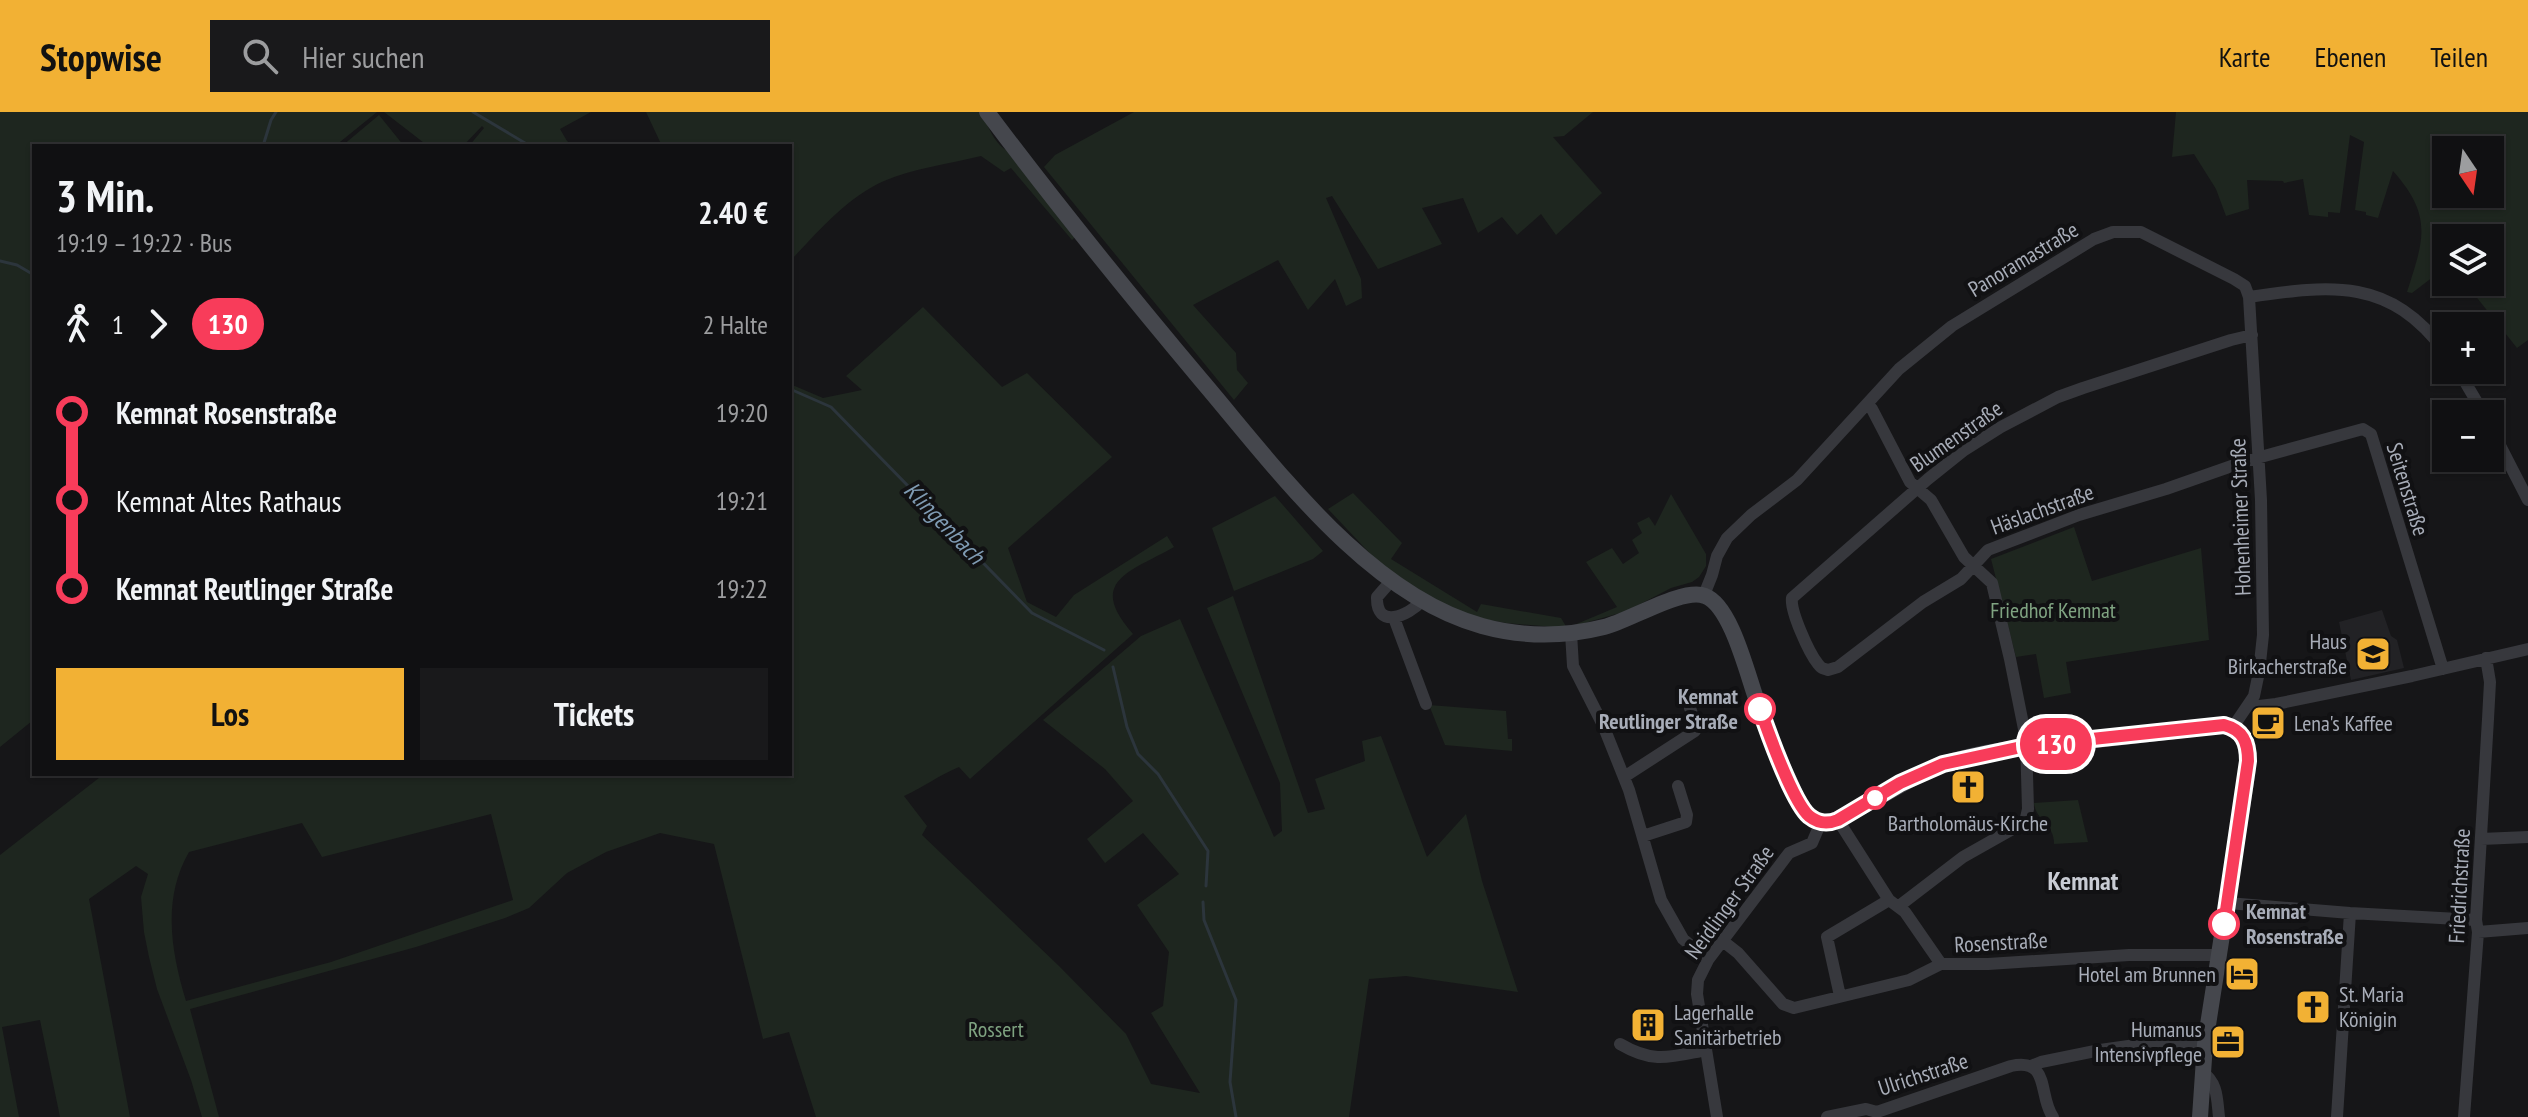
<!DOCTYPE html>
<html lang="de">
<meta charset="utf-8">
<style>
:root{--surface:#101012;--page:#19191b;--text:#f1f3f6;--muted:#9c9d9f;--line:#303032;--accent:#f2b134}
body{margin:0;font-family:"PT Sans Narrow",sans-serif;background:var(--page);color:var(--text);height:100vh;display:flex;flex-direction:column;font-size:30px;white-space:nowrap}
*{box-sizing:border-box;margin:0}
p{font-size:26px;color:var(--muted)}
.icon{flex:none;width:44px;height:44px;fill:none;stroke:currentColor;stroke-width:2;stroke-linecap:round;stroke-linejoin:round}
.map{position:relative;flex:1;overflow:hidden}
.panel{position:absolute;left:32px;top:32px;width:760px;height:632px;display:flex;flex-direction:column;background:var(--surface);border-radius:0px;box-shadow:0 2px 6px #0004,0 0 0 2px var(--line)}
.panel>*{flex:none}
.badge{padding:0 16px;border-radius:26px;font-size:28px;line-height:52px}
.needle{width:52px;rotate:167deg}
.fabs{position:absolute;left:2432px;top:24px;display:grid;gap:16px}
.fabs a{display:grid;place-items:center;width:72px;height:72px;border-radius:0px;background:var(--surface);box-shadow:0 2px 6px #0004,0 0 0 2px var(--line);font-size:40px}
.map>.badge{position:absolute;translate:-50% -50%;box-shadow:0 0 0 4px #fff}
.legs{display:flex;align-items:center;gap:12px;height:88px;padding:0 24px;font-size:26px}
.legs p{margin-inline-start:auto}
.summary{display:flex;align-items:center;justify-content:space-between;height:136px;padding:0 24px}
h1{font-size:44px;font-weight:800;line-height:60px}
.cta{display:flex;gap:16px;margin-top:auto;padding:16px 24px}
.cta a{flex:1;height:92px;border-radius:0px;background:var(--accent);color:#111;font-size:32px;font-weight:800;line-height:92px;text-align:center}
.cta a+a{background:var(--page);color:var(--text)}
ul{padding:0 24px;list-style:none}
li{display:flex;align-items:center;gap:28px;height:88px;font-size:30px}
li i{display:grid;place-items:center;width:12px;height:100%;margin:0 10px;background:currentColor}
li i::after{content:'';width:20px;height:20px;margin:-10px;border:6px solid;border-radius:50%;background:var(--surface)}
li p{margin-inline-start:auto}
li:first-child i{background:linear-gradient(#0000 50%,currentColor 0)}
li:last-child i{background:linear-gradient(currentColor 50%,#0000 0)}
header{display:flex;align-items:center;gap:48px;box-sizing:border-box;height:112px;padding:0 40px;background:var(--accent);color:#111}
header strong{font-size:38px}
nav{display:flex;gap:44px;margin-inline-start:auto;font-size:28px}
.search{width:560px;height:72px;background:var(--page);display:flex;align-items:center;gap:20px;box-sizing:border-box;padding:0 28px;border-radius:0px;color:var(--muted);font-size:30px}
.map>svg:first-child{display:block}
</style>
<header>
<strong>Stopwise</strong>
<div class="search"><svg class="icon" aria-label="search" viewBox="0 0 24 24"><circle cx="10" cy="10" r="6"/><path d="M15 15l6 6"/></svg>Hier suchen</div>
<nav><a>Karte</a><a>Ebenen</a><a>Teilen</a></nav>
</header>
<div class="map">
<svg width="2528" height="1005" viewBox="0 0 2528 1005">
<rect width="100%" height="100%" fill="#161618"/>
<path fill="#222225" d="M2382 498 2391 524 2397 528 2404 556 2351 568 2339 510Z"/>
<path fill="#1e261f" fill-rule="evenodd" d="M0 0H377L335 34H34V610L32 609 0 635Z
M384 0H591L560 17 567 29 574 34H469L484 16 482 14 463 34 452 30 448 34H428Z
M646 0H980C989 13 992 29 1006 38L1076 124 1072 128 1011 56 1004 60 981 44C949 52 914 56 884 69 847 85 818 120 790 149V34H662Z
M1134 0H1593L1564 24 1553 25 1602 81 1556 123 1541 102 1517 123 1502 105 1478 121 1463 86 1422 96 1442 132 1378 157 1332 84 1326 86 1361 167 1362 186 1346 194 1335 167 1308 198 1278 148 1193 193 1236 241 1237 258 1248 271 1234 288 1044 55 1055 43Z
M2176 0H2528V228L2517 236 2470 177 2479 170H2490V162L2499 155 2490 143V126H2446V155L2412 181 2407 180C2424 127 2433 104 2393 59L2378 106 2366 103V100L2355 98 2364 30 2350 23 2340 101 2328 100V105L2309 103 2303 67 2284 71 2283 69 2247 68 2249 97 2226 104 2216 77 2194 42 2172 45ZM2446 38H2490V82H2446Z
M379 3 404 34H342Z
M923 195 1002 275 1027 261 1112 345 1008 436 1027 490 1056 505 1074 483 1167 424 1174 435C1130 460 1086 469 1133 522L1116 537 970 667 959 655C939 663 924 675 904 684L927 714 922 723 1059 854 1126 922 1151 972 1200 981 1151 901 1163 894 1169 840 1137 793 1179 762 1143 721 1105 751 1087 727 1133 689 1105 657 1043 608 1141 524 1180 507 1274 725 1282 719 1280 671 1207 496 1233 484 1308 701 1325 697 1315 667 1365 649 1362 629 1381 624 1427 745 1466 702 1482 769 1518 880 1406 864 1369 867 1349 1005H816L789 920 763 927 714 732 660 721 606 740 567 761 529 796 505 806 416 835 190 897 219 1005H202L191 968 157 877 149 845 144 820 141 785 148 762 136 754 89 787 130 1005H60L40 908 2 915 19 1005H0V743L104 662H790V272L823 286 862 278 846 264ZM491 702 513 788 331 850 186 889C171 839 162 787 189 740L302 711 322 745Z
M1353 381 1402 431 1391 447 1477 500 1481 492 1561 506 1567 516 1617 495 1586 450 1612 436 1623 452 1639 441 1632 428 1642 421 1637 411 1649 405 1655 414 1671 382 1706 442V454L1699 465 1692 470 1671 476 1627 499 1567 516 1506 511 1472 505 1434 489 1380 452 1328 397Z
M1275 384 1323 439 1313 447 1234 479 1212 416Z
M2074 415 2092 469 2201 436 2209 528 2066 550 2071 581 2044 586 2036 542 2016 545 1991 447Z
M1429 593 1506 599 1508 627H1512V639L1445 633Z
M2078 688 2088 730 2054 732C2055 713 2036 709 2034 691Z"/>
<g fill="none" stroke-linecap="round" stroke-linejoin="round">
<path stroke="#2c353c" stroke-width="3" d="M473 0 530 34
M263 34 271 8 276 0
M0 149 17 153 34 163
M790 277 831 295 1032 501 1104 538
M1113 555 1127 615 1138 642 1158 662 1208 739 1206 774
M1203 790 1204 808 1236 888 1230 970 1236 1005"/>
<path stroke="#37383d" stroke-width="12" d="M2249 185C2332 173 2390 165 2446 241
M2252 223 2231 228 2083 276 2058 285 2001 315 1963 339 1928 367 1792 486C1790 499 1809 541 1818 552 1822 557 1822 556 1828 558L1838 555 1923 490 1961 467 1988 438 2079 403 2166 377 2246 349 2363 317 2371 322 2443 557
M2458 258 2484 302
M1867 292 1872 297 1910 370 1931 388 1964 445 1992 471 2010 547 2026 627 2028 697 2025 710 1963 745 1899 794
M2490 314 2528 388
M1391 469 1377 485C1376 518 1408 504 1422 489
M1704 483 1712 463 1717 444 1727 426 1751 403 1797 368 1899 257 1952 214 2094 127 2113 120H2141L2234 167 2245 174 2249 185 2261 388 2263 523 2259 560 2254 584 2233 615
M1394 506 1426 592
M1571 521 1573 554 1603 613 1629 678 1661 788 1683 827 1708 848
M2250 592 2259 594 2276 592 2412 564 2528 537
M1624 665 1695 619 1696 613 1690 596
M1838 708 1889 788 1905 800 1941 852
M1643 724 1686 710 1687 703 1678 674
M2481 727 2528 725
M2228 791 2350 801 2476 808
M2478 820 2528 816
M1724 830 1738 841 1783 892 1794 896 1909 868 1941 852H1988L2129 843H2219
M1840 884 1827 825 1889 788
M1620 932C1654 952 1670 945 1706 938
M2031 954 2041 950 2100 938 2164 929 2205 932
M2202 960C2218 970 2217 988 2219 1005
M1717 1005 1697 882 1698 868 1708 848 1789 741 1812 731 1821 710
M1827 1005 1866 997 1877 1000 2011 954C2051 945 2038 985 2053 1005
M2337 1005 2350 801
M2464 1005 2478 820 2476 808 2488 607 2490 570 2486 546"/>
<path stroke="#45474d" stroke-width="16" d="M987 0C1056 92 1128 181 1202 269 1276 356 1368 483 1482 514 1522 525 1564 525 1604 515 1629 509 1683 475 1705 484 1732 494 1748 566 1758 592 1767 618 1777 643 1789 668 1796 683 1803 708 1823 711 1838 713 1916 661 1940 653 1984 638 2031 634 2077 630 2126 625 2175 619 2224 613 2247 619 2249 635 2248 657L2205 932 2200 1005"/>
</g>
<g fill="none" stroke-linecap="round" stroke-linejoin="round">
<defs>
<path id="line-1" d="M1760 597C1768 620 1793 690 1809 704 1819 712 1828 712 1838 708L1900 671 1943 652 2026 634 2224 613C2243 618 2248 630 2248 649L2224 812"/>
</defs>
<use href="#line-1" stroke="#fff" stroke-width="18"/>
<use href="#line-1" stroke="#f83c5a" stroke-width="12"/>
</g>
<defs>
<symbol id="school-square" viewBox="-11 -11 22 22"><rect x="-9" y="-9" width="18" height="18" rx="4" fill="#f2b134" stroke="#111113"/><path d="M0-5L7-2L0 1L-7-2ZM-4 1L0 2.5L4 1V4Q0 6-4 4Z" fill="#111"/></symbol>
<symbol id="cafe-square" viewBox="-11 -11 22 22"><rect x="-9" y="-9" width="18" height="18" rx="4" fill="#f2b134" stroke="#111113"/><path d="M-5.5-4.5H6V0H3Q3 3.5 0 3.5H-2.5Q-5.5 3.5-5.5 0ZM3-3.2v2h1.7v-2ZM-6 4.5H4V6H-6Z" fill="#111"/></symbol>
<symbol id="church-square" viewBox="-11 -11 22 22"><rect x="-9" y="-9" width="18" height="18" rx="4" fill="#f2b134" stroke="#111113"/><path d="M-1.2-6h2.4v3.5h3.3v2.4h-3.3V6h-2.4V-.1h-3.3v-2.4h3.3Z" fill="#111"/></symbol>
<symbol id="hotel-square" viewBox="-11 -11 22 22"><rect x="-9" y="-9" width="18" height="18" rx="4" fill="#f2b134" stroke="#111113"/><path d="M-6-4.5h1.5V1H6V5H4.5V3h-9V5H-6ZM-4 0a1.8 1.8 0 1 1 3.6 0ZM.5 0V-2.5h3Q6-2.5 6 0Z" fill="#111"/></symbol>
<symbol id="building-square" viewBox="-11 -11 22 22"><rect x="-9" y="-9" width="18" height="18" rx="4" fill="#f2b134" stroke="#111113"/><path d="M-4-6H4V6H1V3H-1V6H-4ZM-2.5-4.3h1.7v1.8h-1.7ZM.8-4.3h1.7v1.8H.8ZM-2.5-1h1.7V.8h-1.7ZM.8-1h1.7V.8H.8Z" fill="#111"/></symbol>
<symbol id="office-square" viewBox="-11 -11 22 22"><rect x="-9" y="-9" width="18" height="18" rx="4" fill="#f2b134" stroke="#111113"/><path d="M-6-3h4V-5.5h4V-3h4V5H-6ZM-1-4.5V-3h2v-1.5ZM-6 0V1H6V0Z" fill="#111"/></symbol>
</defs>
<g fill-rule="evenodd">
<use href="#school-square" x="2353" y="522" width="40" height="40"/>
<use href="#cafe-square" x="2248" y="591" width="40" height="40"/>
<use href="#church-square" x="1948" y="655" width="40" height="40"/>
<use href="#hotel-square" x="2222" y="842" width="40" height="40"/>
<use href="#church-square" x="2293" y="875" width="40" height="40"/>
<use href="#building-square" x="1628" y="893" width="40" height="40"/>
<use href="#office-square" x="2208" y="910" width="40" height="40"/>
</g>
<g fill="#fff" stroke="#f83c5a" stroke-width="4">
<circle cx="1760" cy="597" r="14"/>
<circle cx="1875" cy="686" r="10"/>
<circle cx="2224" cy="812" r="14"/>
</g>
<g text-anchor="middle" stroke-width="8" stroke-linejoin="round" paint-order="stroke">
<g font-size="22" fill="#a8adb8" stroke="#111113">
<text transform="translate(2023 147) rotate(-31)" y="8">Panoramastraße</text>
<text transform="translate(1956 324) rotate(-35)" y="8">Blumenstraße</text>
<text transform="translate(2408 377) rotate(73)" y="8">Seitenstraße</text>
<text transform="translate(2042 397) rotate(-20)" y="8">Häslachstraße</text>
<text transform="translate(2240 405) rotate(-92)" y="8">Hohenheimer Straße</text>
<text transform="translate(2459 774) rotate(-87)" y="8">Friedrichstraße</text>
<text transform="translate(1729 790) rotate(-54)" y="8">Neidlinger Straße</text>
<text transform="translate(2001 830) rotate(-3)" y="8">Rosenstraße</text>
<text transform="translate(1923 962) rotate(-18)" y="8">Ulrichstraße</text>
</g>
<g font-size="22" fill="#7fa381" stroke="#111113">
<text x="2053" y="506">Friedhof Kemnat</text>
<text x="996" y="925">Rossert</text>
</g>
<g font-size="22" fill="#a8adb8" stroke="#111113" text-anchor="end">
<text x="2347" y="537">Haus<tspan x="2347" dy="25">Birkacherstraße</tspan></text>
<text x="2294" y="619" text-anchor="start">Lena's Kaffee</text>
<text x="1968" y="719" text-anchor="middle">Bartholomäus-Kirche</text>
<text x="2216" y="870">Hotel am Brunnen</text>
<text x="2339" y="890" text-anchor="start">St. Maria<tspan x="2339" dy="25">Königin</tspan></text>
<text x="1674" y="908" text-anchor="start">Lagerhalle<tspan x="1674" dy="25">Sanitärbetrieb</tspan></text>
<text x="2202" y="925">Humanus<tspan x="2202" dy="25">Intensivpflege</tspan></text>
</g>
<g font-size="22" font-weight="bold" fill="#a8adb8" stroke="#111113" text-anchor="end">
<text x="1738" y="592">Kemnat<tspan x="1738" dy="25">Reutlinger Straße</tspan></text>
<text x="2246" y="807" text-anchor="start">Kemnat<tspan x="2246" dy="25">Rosenstraße</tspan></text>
</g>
<g font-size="24" font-style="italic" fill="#7f9bb3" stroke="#111113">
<text transform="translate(944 411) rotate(46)" y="8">Klingenbach</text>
</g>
<g font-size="26" font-weight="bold" fill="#c9ccd4" stroke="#111113">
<text x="2083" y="778">Kemnat</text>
</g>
</g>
</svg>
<div class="fabs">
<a><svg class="needle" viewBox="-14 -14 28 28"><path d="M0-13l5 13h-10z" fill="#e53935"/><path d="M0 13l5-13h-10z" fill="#9c9d9f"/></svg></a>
<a><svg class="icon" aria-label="layers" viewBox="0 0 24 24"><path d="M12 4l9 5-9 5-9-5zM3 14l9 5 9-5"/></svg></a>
<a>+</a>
<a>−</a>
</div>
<b class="badge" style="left:2056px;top:632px;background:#f83c5a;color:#fff">130</b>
<section class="panel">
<div class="summary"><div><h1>3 Min.</h1><p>19:19 – 19:22 · Bus</p></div><b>2.40 €</b></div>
<div class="legs"><svg class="icon" aria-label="walk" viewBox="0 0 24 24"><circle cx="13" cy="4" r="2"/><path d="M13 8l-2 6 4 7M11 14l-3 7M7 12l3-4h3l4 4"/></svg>1<svg class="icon" aria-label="forward" viewBox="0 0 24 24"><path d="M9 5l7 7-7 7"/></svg><b class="badge" style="background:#f83c5a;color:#fff">130</b><p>2 Halte</p></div>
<ul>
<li><i style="color:#f83c5a"></i><b>Kemnat Rosenstraße</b><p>19:20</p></li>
<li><i style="color:#f83c5a"></i><span>Kemnat Altes Rathaus</span><p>19:21</p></li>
<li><i style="color:#f83c5a"></i><b>Kemnat Reutlinger Straße</b><p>19:22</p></li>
</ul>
<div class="cta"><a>Los</a><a>Tickets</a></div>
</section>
</div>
